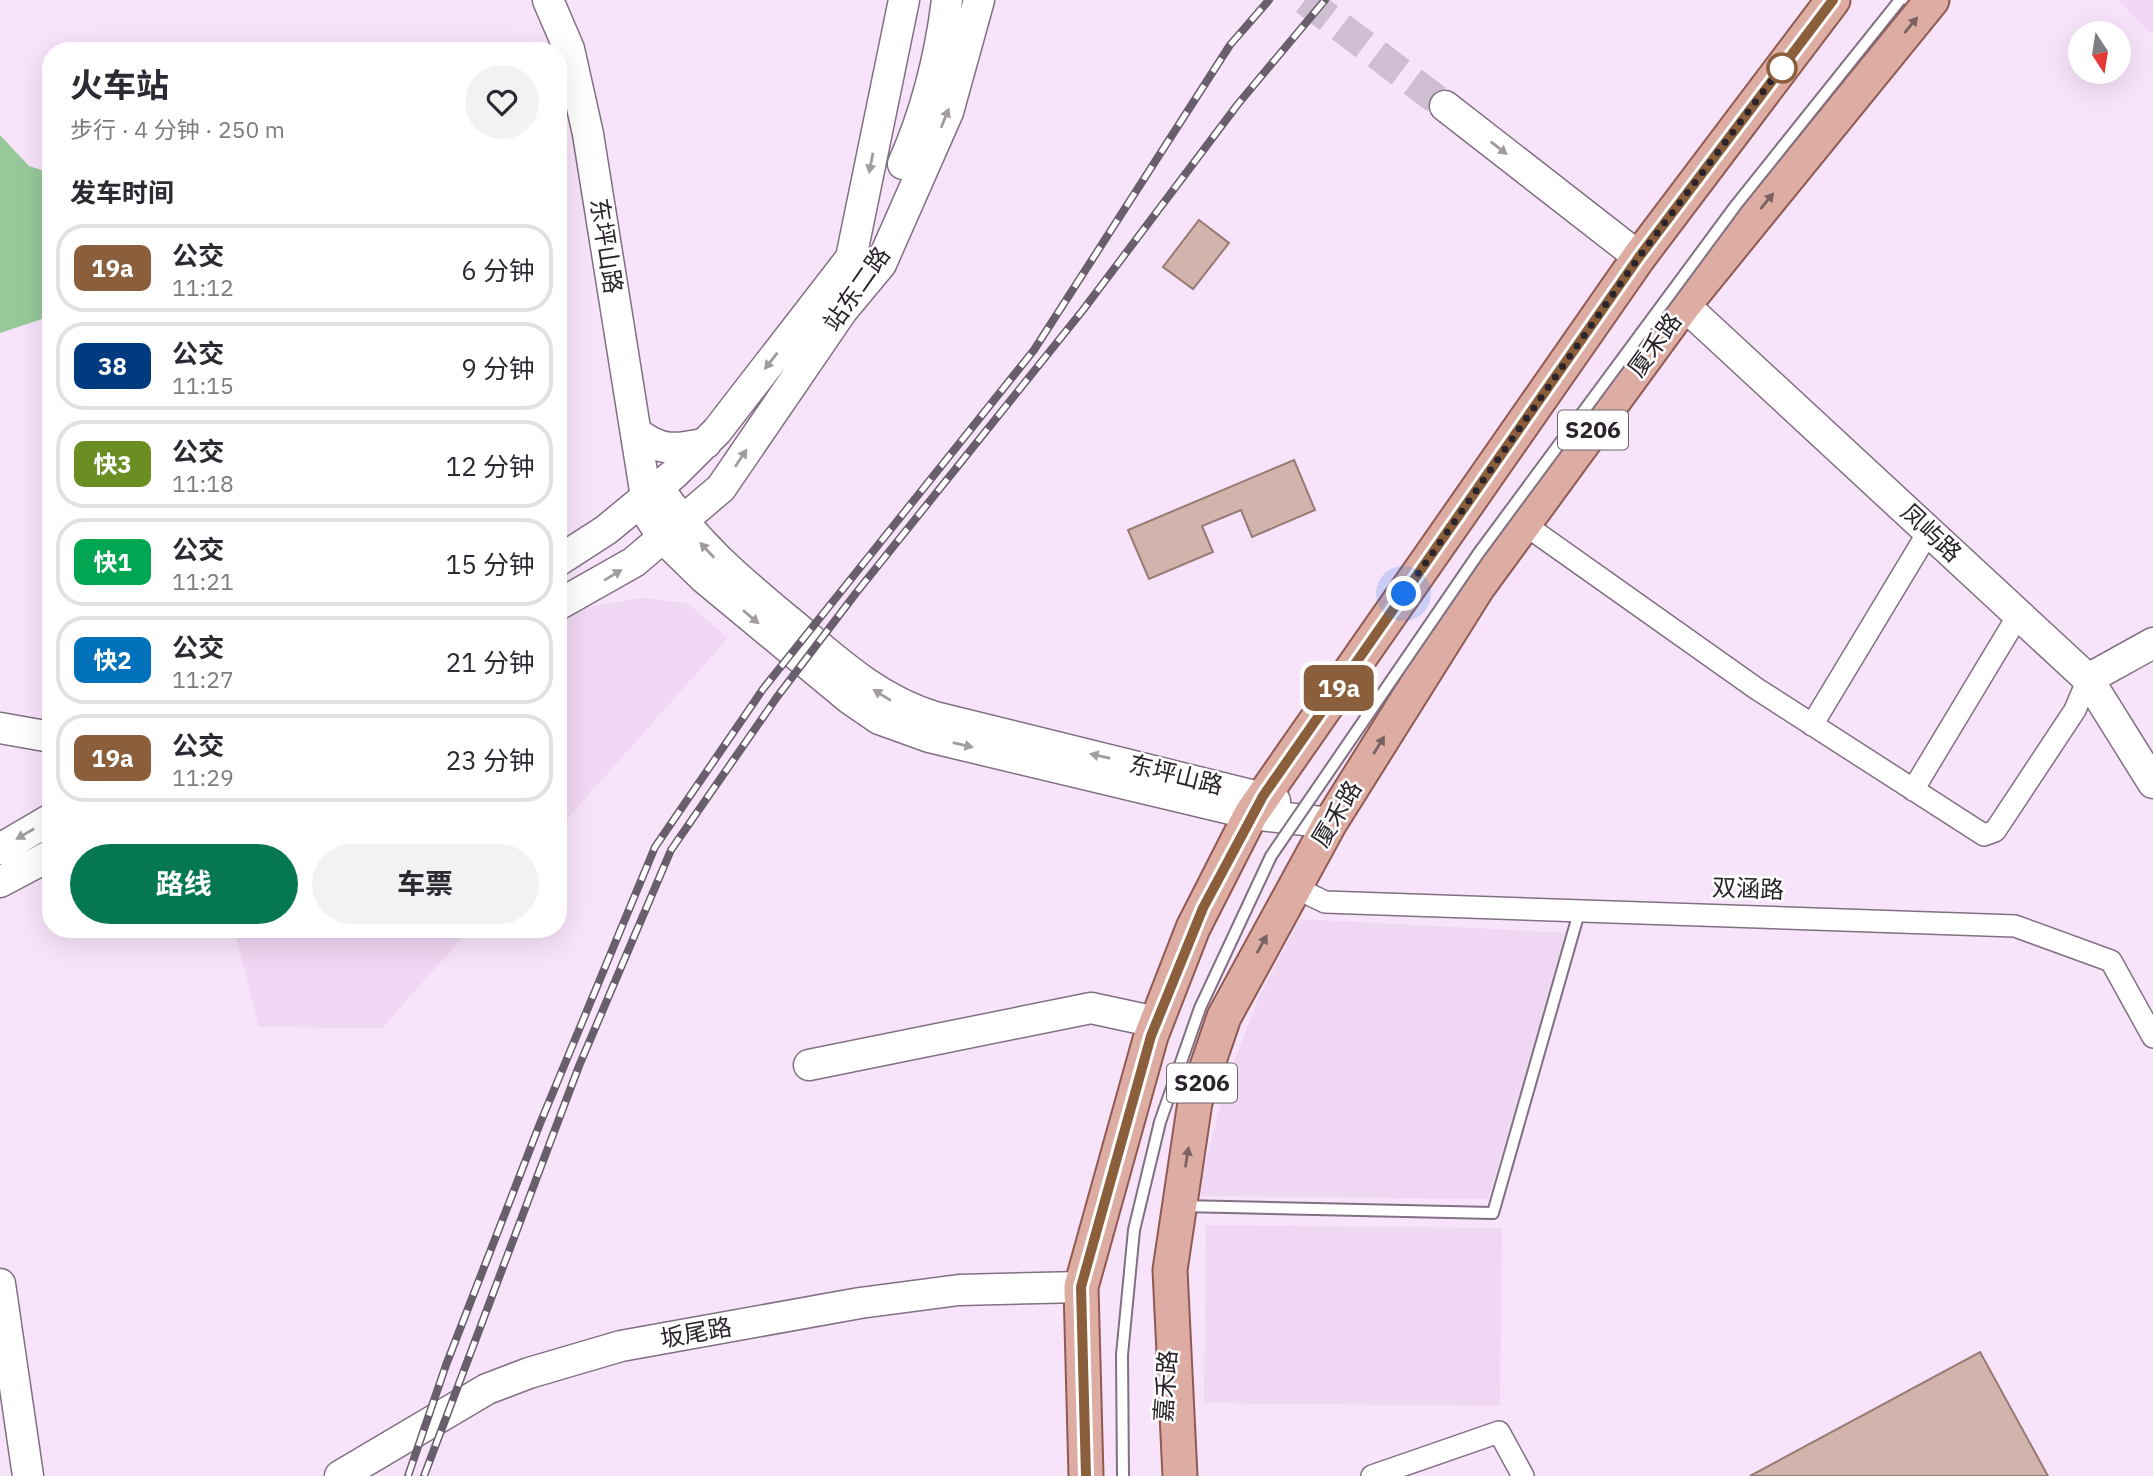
<!DOCTYPE html>
<html lang="zh">
<meta charset="utf-8">
<style>
:root{--surface:#fff;--page:#f2f2f3;--text:#2b2b33;--muted:#7c7c81;--line:#e1e1e2;--accent:#057853}
body{margin:0;font-family:"IBM Plex Sans","Noto Sans SC",sans-serif;background:var(--page);color:var(--text);height:100vh;display:flex;flex-direction:column;font-size:26px;white-space:nowrap}
*{box-sizing:border-box;margin:0}
p{font-size:23px;color:var(--muted)}
.icon{flex:none;width:38px;height:38px;fill:none;stroke:currentColor;stroke-width:2;stroke-linecap:round;stroke-linejoin:round}
.map{position:relative;flex:1;overflow:hidden}
.sheet{position:absolute;left:42px;top:42px;width:525px;height:896px;display:flex;flex-direction:column;background:var(--surface);border-radius:28px;box-shadow:0 7px 28px #0002}
.sheet>*{flex:none}
.badge{padding:0 14px;border-radius:10px;font-size:24px;line-height:46px}
.needle{width:46px;rotate:168deg}
.tools{position:absolute;left:2068px;top:21px;display:grid;gap:14px}
.tools a{display:grid;place-items:center;width:63px;height:63px;border-radius:50%;background:var(--surface);box-shadow:0 7px 28px #0002;font-size:35px}
.you{position:absolute;width:35px;height:35px;margin:-18px;border:5px solid #fff;border-radius:50%;background:#1a73e8;box-shadow:0 0 0 10px #1a73e833}
.map>.badge{position:absolute;translate:-50% -50%;box-shadow:0 0 0 4px #fff}
h2{padding:0 28px;font-size:26px;line-height:63px}
.round{display:grid;place-items:center;flex:none;width:74px;height:74px;border-radius:37px;background:var(--page)}
.overview{display:flex;align-items:center;justify-content:space-between;height:119px;padding:0 28px}
h1{font-size:33px;font-weight:700;line-height:52px}
.primary-button{display:flex;gap:14px;margin-top:auto;padding:14px 28px}
.primary-button a{flex:1;height:80px;border-radius:42px;background:var(--accent);color:#fff;font-size:28px;font-weight:700;line-height:80px;text-align:center}
.primary-button a+a{background:var(--page);color:var(--text)}
ul{padding:0;list-style:none}
li{display:flex;align-items:center;gap:21px;height:88px;margin:0 14px 10px;padding:0 14px;border:4px solid var(--line);border-radius:28px}
li div{flex:1}
li b{display:block;font-size:26px}
li em{font-style:normal}
li .badge{min-width:77px;font-weight:700;text-align:center}
.map>svg:first-child{display:block}
</style>
<div class="map">
<svg width="2153" height="1476" viewBox="0 0 2153 1476">
<rect width="100%" height="100%" fill="#f8e4fa"/>
<path fill="#f0d7f3" d="M2119 0H2153V36Z
M641 598 687 603 728 638 558 829V624L589 607Z
M1300 919 1569 933 1488 1199 1197 1196 1227 1079 1259 997Z
M234 929H470L382 1028 259 1027Z
M1206 1225 1502 1228 1500 1406 1204 1403Z"/>
<path fill="#97c89a" d="M0 135 29 166 51 173V316L0 333Z"/>
<path fill="#d2b4ac" stroke="#967a73" stroke-width="2" d="M1199 220 1229 243 1193 289 1163 267Z
M1294 460 1315 510 1252 537 1241 510 1202 526 1213 552 1149 579 1128 530Z
M1980 1352 2048 1476H1750Z"/>
<g fill="none" stroke-linecap="round" stroke-linejoin="round">
<path stroke="#cfbed1" stroke-width="30" stroke-dasharray="30 15" stroke-linecap="butt" d="M1305 0 1445 106"/>
<defs>
<path id="lane" d="M1182 1206 1493 1213 1580 909"/>
<path id="street" d="M1524 524 1757 689 1984 835 1995 831 2075 710 2088 679
M1812 725 1929 531
M1913 790 2019 614
M1294 887 1325 902 2015 926 2111 961 2153 1037
M1372 1476 1499 1432 1523 1476"/>
<path id="secondary" d="M548 0 569 49 588 134 646 497
M1445 106 1639 257
M903 164C926 112 940 57 947 0
M1684 305 2088 679 2153 783
M636 432C660 452 676 450 706 443
M658 487C698 547 742 582 796 627 840 664 879 700 935 717L1275 801
M640 502 664 539 704 578 850 699 879 719 929 737 1251 814 1330 823
M558 561 606 530 674 474 717 431 851 258 904 0
M558 605 634 562 721 488 842 311 881 264 948 112 979 0
M2088 679 2153 643
M0 728 51 737
M0 849 51 819
M0 882 51 855
M809 1065 1091 1008 1156 1022
M0 1284 28 1476
M340 1476 487 1389 529 1373 621 1346 860 1303 959 1290 1081 1287"/>
<path id="primary" d="M1086 1476 1081 1287 1151 1036 1193 928 1251 814 1639 257 1833 0
M1180 1476 1170 1270 1195 1102 1224 1017 1330 823 1478 587 1684 305 1932 0"/>
</defs>
<use href="#lane" stroke="#816f82" stroke-width="14"/>
<use href="#street" stroke="#816f82" stroke-width="24"/>
<use href="#secondary" stroke="#816f82" stroke-width="33"/>
<use href="#primary" stroke="#905a52" stroke-width="37"/>
<use href="#lane" stroke="#fff" stroke-width="10"/>
<use href="#street" stroke="#fff" stroke-width="21"/>
<use href="#secondary" stroke="#fff" stroke-width="30"/>
<use href="#primary" stroke="#ddada4" stroke-width="33"/>
<defs>
<path id="rail" d="M408 1476 446 1365 539 1126 655 847 763 689 1034 350 1230 45 1269 0
M424 1476 579 1066 671 850 777 697 856 593 1083 310 1238 104 1325 0"/>
</defs>
<use href="#rail" stroke="#695e6b" stroke-width="8"/>
<use href="#rail" stroke="#fff" stroke-width="5" stroke-dasharray="16" stroke-linecap="butt"/>
<defs>
<path id="lane-bridge" d="M1123 1476 1122 1355 1134 1230 1160 1122 1200 1008 1271 856 1478 554 1736 205 1900 0"/>
</defs>
<use href="#lane-bridge" stroke="#816f82" stroke-width="14" stroke-linecap="butt"/>
<use href="#lane-bridge" stroke="#fff" stroke-width="10"/>
</g>
<defs><path id="oneway-solid" d="M-6-.8H1V-3.2L6.5 0L1 3.2V.8H-6Z" transform="scale(1.75)"/></defs>
<g fill="#7b6262">
<use href="#oneway-solid" transform="translate(1911 25) rotate(-51)"/>
<use href="#oneway-solid" transform="translate(1767 201) rotate(-51)"/>
<use href="#oneway-solid" transform="translate(1379 745) rotate(-58)"/>
<use href="#oneway-solid" transform="translate(1262 944) rotate(-61)"/>
<use href="#oneway-solid" transform="translate(1187 1157) rotate(-81)"/>
</g>
<g fill="#a09ca0">
<use href="#oneway-solid" transform="translate(945 118) rotate(-68)"/>
<use href="#oneway-solid" transform="translate(1499 148) rotate(38)"/>
<use href="#oneway-solid" transform="translate(871 163) rotate(101)"/>
<use href="#oneway-solid" transform="translate(771 361) rotate(128)"/>
<use href="#oneway-solid" transform="translate(741 458) rotate(-56)"/>
<use href="#oneway-solid" transform="translate(707 550) rotate(-133)"/>
<use href="#oneway-solid" transform="translate(613 575) rotate(-31)"/>
<use href="#oneway-solid" transform="translate(751 617) rotate(40)"/>
<use href="#oneway-solid" transform="translate(882 695) rotate(-148)"/>
<use href="#oneway-solid" transform="translate(963 745) rotate(13)"/>
<use href="#oneway-solid" transform="translate(1100 756) rotate(-167)"/>
<use href="#oneway-solid" transform="translate(25 834) rotate(150)"/>
</g>
<g fill="none" stroke-linecap="round" stroke-linejoin="round">
<defs>
<path id="line" d="M1086 1476 1081 1287 1151 1036 1203 908 1263 796 1639 257 1833 0"/>
</defs>
<use href="#line" stroke="#fff" stroke-width="16"/>
<use href="#line" stroke="#8b5e3c" stroke-width="10"/>
<path stroke="#2b242c" stroke-width="7" stroke-dasharray="0 12.6" d="M1404 594 1639 257 1784 64 1782 68"/>
</g>
<circle fill="#fff" stroke="#8b5e3c" stroke-width="3.5" cx="1782" cy="68" r="14"/>
<g text-anchor="middle" stroke-width="5" stroke-linejoin="round" paint-order="stroke">
<g fill="#fff" stroke="#6b666b" stroke-width="2">
<rect x="1558" y="410.5" width="70" height="39" rx="5"/>
<rect x="1167" y="1063.5" width="70" height="39" rx="5"/>
</g>
<g font-size="23" font-weight="bold" fill="#2b242c">
<text x="1593" y="438">S206</text>
<text x="1202" y="1091">S206</text>
</g>
<g font-size="24" fill="#2b242c" stroke="#fff">
<text transform="translate(606 246) rotate(81)" y="8">东坪山路</text>
<text transform="translate(857 289) rotate(-55)" y="8">站东二路</text>
<text transform="translate(1655 345) rotate(-54)" y="8">厦禾路</text>
<text transform="translate(1931 533) rotate(43)" y="8">凤屿路</text>
<text transform="translate(1176 775) rotate(14)" y="8">东坪山路</text>
<text transform="translate(1337 814) rotate(-59)" y="8">厦禾路</text>
<text transform="translate(1748 889) rotate(2)" y="8">双涵路</text>
<text transform="translate(696 1333) rotate(-10)" y="8">坂尾路</text>
<text transform="translate(1166 1386) rotate(-86)" y="8">嘉禾路</text>
</g>
</g>
</svg>
<div class="tools">
<a><svg class="needle" viewBox="-14 -14 28 28"><path d="M0-13l5 13h-10z" fill="#e53935"/><path d="M0 13l5-13h-10z" fill="#7c7c81"/></svg></a>
</div>
<div class="you" style="left:1404px;top:594px"></div>
<b class="badge" style="left:1339px;top:688px;background:#8b5e3c;color:#fff">19a</b>
<section class="sheet">
<div class="overview"><div><h1>火车站</h1><p>步行 · 4 分钟 · 250 m</p></div><a class="round"><svg class="icon" aria-label="heart" viewBox="0 0 24 24"><path d="M12 20l-8-8c-3-5 5-10 8-4 3-6 11-1 8 4z"/></svg></a></div>
<h2>发车时间</h2>
<ul>
<li><span class="badge" style="background:#8b5e3c;color:#fff">19a</span><div><b>公交</b><p>11:12</p></div><em>6 分钟</em></li>
<li><span class="badge" style="background:#003b80;color:#fff">38</span><div><b>公交</b><p>11:15</p></div><em>9 分钟</em></li>
<li><span class="badge" style="background:#6b8e23;color:#fff">快3</span><div><b>公交</b><p>11:18</p></div><em>12 分钟</em></li>
<li><span class="badge" style="background:#00a651;color:#fff">快1</span><div><b>公交</b><p>11:21</p></div><em>15 分钟</em></li>
<li><span class="badge" style="background:#0072bc;color:#fff">快2</span><div><b>公交</b><p>11:27</p></div><em>21 分钟</em></li>
<li><span class="badge" style="background:#8b5e3c;color:#fff">19a</span><div><b>公交</b><p>11:29</p></div><em>23 分钟</em></li>
</ul>
<div class="primary-button"><a>路线</a><a>车票</a></div>
</section>
</div>
